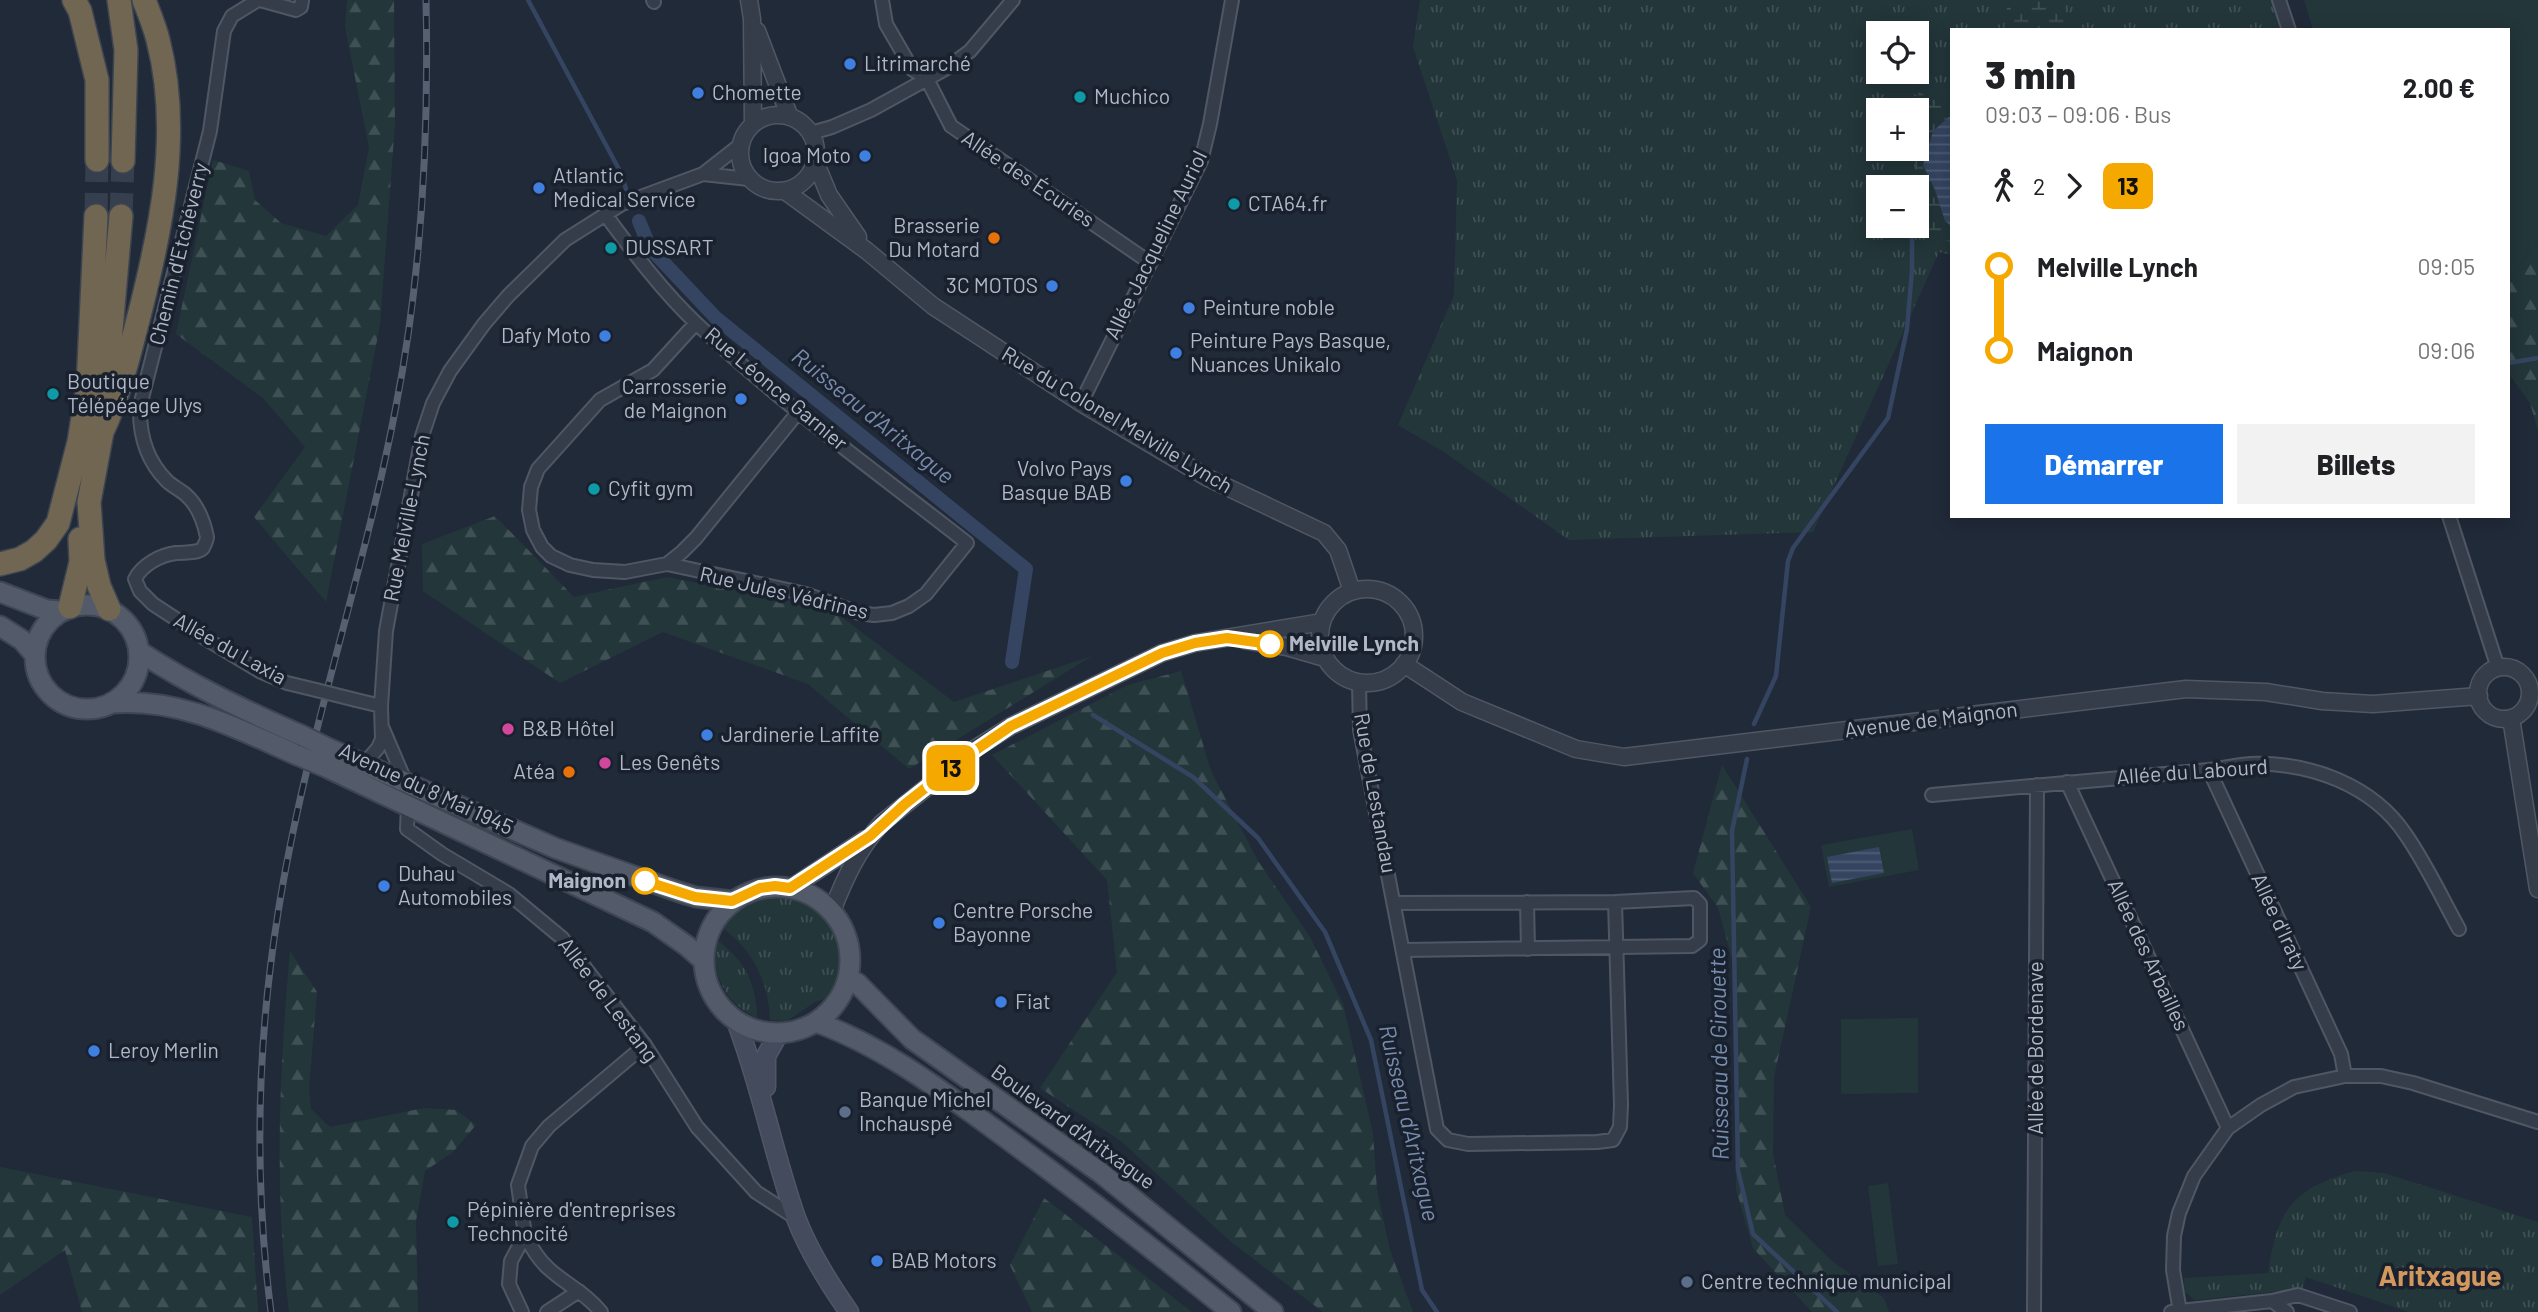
<!DOCTYPE html>
<html lang="fr">
<meta charset="utf-8">
<style>
:root{--surface:#fff;--page:#f2f2f2;--text:#202124;--muted:#757577;--accent:#1a73e8}
body{margin:0;font-family:Barlow,sans-serif;background:var(--page);color:var(--text);height:100vh;display:flex;flex-direction:column;font-size:26px;white-space:nowrap}
*{box-sizing:border-box;margin:0}
p{font-size:23px;color:var(--muted)}
.icon{flex:none;width:38px;height:38px;fill:none;stroke:currentColor;stroke-width:2;stroke-linecap:round;stroke-linejoin:round}
.map{position:relative;flex:1;overflow:hidden}
.details{position:absolute;left:1950px;top:28px;width:560px;height:490px;display:flex;flex-direction:column;background:var(--surface);border-radius:0px;box-shadow:0 4px 18px #0003}
.details>*{flex:none}
.badge{padding:0 14px;border-radius:10px;font-size:24px;line-height:46px}
.buttons{position:absolute;left:1866px;top:21px;display:grid;gap:14px}
.buttons a{display:grid;place-items:center;width:63px;height:63px;border-radius:0px;background:var(--surface);box-shadow:0 4px 18px #0003;font-size:35px}
.map>.badge{position:absolute;translate:-50% -50%;box-shadow:0 0 0 4px #fff}
.legs{display:flex;align-items:center;gap:10px;height:77px;padding:0 35px;font-size:23px}
.legs p{margin-inline-start:auto}
.head{display:flex;align-items:center;justify-content:space-between;height:119px;padding:0 35px}
h1{font-size:38px;font-weight:800;line-height:52px}
.action{display:flex;gap:14px;margin-top:auto;padding:14px 35px}
.action a{flex:1;height:80px;border-radius:0px;background:var(--accent);color:#fff;font-size:28px;font-weight:800;line-height:80px;text-align:center}
.action a+a{background:var(--page);color:var(--text)}
ul{padding:0 35px;list-style:none}
li{display:flex;align-items:center;gap:24px;height:84px;font-size:26px}
li i{display:grid;place-items:center;width:10px;height:100%;margin:0 9px;background:currentColor}
li i::after{content:'';width:18px;height:18px;margin:-9px;border:5px solid;border-radius:50%;background:var(--surface)}
li p{margin-inline-start:auto}
li:first-child i{background:linear-gradient(#0000 50%,currentColor 0)}
li:last-child i{background:linear-gradient(currentColor 50%,#0000 0)}
.map>svg:first-child{display:block}
</style>
<div class="map">
<svg width="2538" height="1312" viewBox="0 0 2538 1312">
<defs>
<pattern id="grass-tufts" width="24" height="20" patternUnits="userSpaceOnUse" patternTransform="scale(1.75)"><rect width="24" height="20" fill="#23363a"/><path d="M3 7l-1-3M5 7V3M7 7l1-3M15 17l-1-3M17 17v-4M19 17l1-3" fill="none" stroke="#405155"/></pattern>
<pattern id="forest-firs" width="22" height="20" patternUnits="userSpaceOnUse" patternTransform="scale(1.75)"><rect width="22" height="20" fill="#23363a"/><path d="M5 1l3.5 6h-7zM16 11l3.5 6h-7z" fill="#405155"/></pattern>
<pattern id="wetland-marsh" width="20" height="14" patternUnits="userSpaceOnUse" patternTransform="scale(1.75)"><rect width="20" height="14" fill="#23363a"/><path d="M1 5h8M5 5V1M11 12h8M15 12V8" fill="none" stroke="#405155"/></pattern>
<pattern id="water-rules" width="6" height="5" patternUnits="userSpaceOnUse" patternTransform="scale(1.75)"><rect width="6" height="5" fill="#354561"/><path d="M0 2.5h6" fill="none" stroke="#505e76"/></pattern>
</defs>
<rect width="100%" height="100%" fill="#212a39"/>
<path fill="url(#grass-tufts)" fill-rule="evenodd" d="M1420 0H2272L2281 30H1951V255L1939 252 1813 532 1569 540 1444 452 1398 425 1454 295 1457 180 1413 47ZM1878 33H1916V72H1878ZM1878 110H1916V149H1878ZM1878 187H1916V226H1878Z
M772 896C779 896 787 896 794 897 822 905 844 934 841 963 840 976 834 987 827 998L815 1002 787 1021 770 1020C769 982 753 951 723 928 737 910 750 902 772 896Z
M717 940C744 960 757 984 757 1018 725 1002 711 976 717 940Z
M2355 1171 2384 1173 2538 1222V1312H2409L2306 1277 2302 1289 2195 1300 2185 1292 2184 1278 2268 1273C2277 1210 2293 1188 2355 1171Z"/>
<path fill="url(#forest-firs)" d="M347 0H394L395 124 380 325 326 602 254 517 305 447 264 399 176 334 213 160 249 171 255 200 281 223 326 236 358 205 369 147 345 27Z
M2538 241V431L2530 403 2508 373V282Z
M495 516 574 597 667 577 831 609 954 702 1092 656 909 769 808 684 663 632 560 683 423 591 422 544Z
M1181 671 1211 771 1258 861 1310 937 1343 1004 1373 1133 1377 1190 1390 1250 1413 1312H1323L1230 1241 1121 1141 1040 1088 1117 972 1107 880 992 755 1128 685Z
M1722 765 1811 907 1774 1077 1773 1153 1785 1215 1833 1262 1884 1298 1889 1312H1812L1753 1248 1736 1189 1733 962 1718 908 1693 873Z
M290 951 317 992 309 1088 311 1109 330 1127 424 1108 456 1110 476 1125 453 1152 425 1171 416 1221 418 1312H289C274 1188 279 1075 290 951Z
M0 1167 252 1217 258 1312H82L65 1250 0 1295Z
M1044 1198 1192 1312H1032L1010 1265Z"/>
<path fill="url(#wetland-marsh)" d="M2008 0H2065L2066 14 2071 30H2004Z
M1925 93 1951 103V242L1912 230V226H1916V208L1923 190 1915 164 1907 149H1916V110H1890L1894 101Z"/>
<path fill="#23363a" d="M2304 0H2538V241L2508 282V30H2313Z
M1912 829 1919 870 1829 887 1821 845Z
M1918 1018V1093L1841 1094V1019Z
M1888 1183 1898 1264 1878 1266 1868 1186Z"/>
<path fill="url(#water-rules)" d="M1949 117H1951V226L1945 221 1935 190 1923 165 1933 131Z
M1879 847 1884 873 1832 883 1827 857Z"/>
<g fill="none" stroke-linecap="round" stroke-linejoin="round">
<path stroke="#354561" stroke-width="4.5" d="M528 0 621 173 626 189
M2508 363 2538 358
M1093 715 1193 777 1258 838 1325 932 1371 1040 1422 1290 1437 1312
M1754 724 1776 676 1788 561 1793 548 1888 418 1907 329 1912 270V230
M1747 759 1732 831 1738 1170 1753 1234 1837 1312"/>
<path stroke="#354561" stroke-width="14" d="M639 221 650 248 716 318 1026 569 1012 662"/>
<path stroke="#363f4e" stroke-width="23" stroke-dasharray="23 11" stroke-linecap="butt" d="M96 216 97 160
M121 216 123 161"/>
<defs>
<path id="minor" d="M258 0 232 16 224 31 210 131 140 406C139 435 146 460 167 481 172 486 179 489 185 494 198 505 204 522 207 537 207 539 204 546 203 548 197 554 184 552 176 553 160 555 142 565 135 579L140 591 153 604 211 642 261 672 287 683 316 690
M260 0 296 10 301 7 302 0
M653 0 654 2
M882 0 886 24 912 69 927 79
M2279 0 2289 30
M927 79 951 126 1149 262
M811 133 832 127 871 110 947 68 970 51 1013 0
M740 145 703 174 749 179
M605 214C633 252 663 292 697 324 781 404 877 472 967 543L926 594 909 606 892 613 874 615 859 613 806 594 667 564 625 572 593 570 570 565 551 556 542 547 533 530 529 510 531 487 538 469 600 400 653 370 696 323
M1081 403 1201 161 1210 124 1232 0
M2449 516 2498 668
M667 564 682 552 696 538 799 411
M1359 683 1360 730 1437 1129 1448 1140 1468 1144 1597 1142 1613 1140 1620 1127 1621 1105 1615 902
M356 700 381 706
M383 729 406 783
M364 764 378 748 382 739 381 706 386 631 422 436 433 403 450 371 484 324 508 296 565 240 622 204 703 174
M2209 770 2341 1054 2345 1076
M2067 782 2228 1128
M1932 795 2209 770C2223 768 2237 765 2251 764 2310 762 2373 785 2406 835 2426 864 2442 898 2459 929
M408 805 407 829 442 854 509 894 562 938 645 1045 697 1127 756 1192 796 1218
M1527 902 1528 949
M1394 903 1615 902 1694 898 1700 904V940L1692 946 1403 950
M525 1235C531 1247 538 1259 548 1268 565 1284 586 1293 601 1312
M2272 1301 2287 1312
M522 1312 509 1284 511 1261 525 1235 518 1185 532 1146 549 1126 645 1045
M547 1312 579 1291
M2034 1312 2037 785
M2171 1312 2272 1301 2298 1295 2350 1312
M2180 1312 2173 1270 2174 1236 2179 1213 2194 1176 2228 1128 2261 1105 2294 1087 2345 1076H2381L2413 1083 2538 1122"/>
<path id="tertiary" d="M749 0 752 19 753 123
M757 31 789 115
M740 153a38 38 0 1 1 76 0a38 38 0 1 1-76 0Z
M815 161 829 195 858 237
M785 191 867 251 933 306 1081 403 1208 478 1324 533 1338 550 1352 591
M1320 636a47 47 0 1 1 94 0a47 47 0 1 1-94 0Z
M1244 640 1287 647 1325 658
M1404 664 1462 702 1576 749 1624 757 2186 689 2266 692 2322 701 2373 704 2479 696
M2478 693a26 26 0 1 1 52 0a26 26 0 1 1-52 0Z
M2511 718 2538 889
M791 888 865 839
M832 911C845 878 858 849 882 823L976 748 1011 726 1162 653 1195 643 1322 622"/>
<path id="secondary" d="M736 1021C761 1085 773 1153 796 1218 809 1252 828 1282 849 1312
M766 1087V1056L779 1033"/>
<path id="primary" d="M0 592 47 610 62 611
M35 657a52 52 0 1 1 104 0a52 52 0 1 1-104 0Z
M0 626 22 640 35 655
M140 652C192 686 246 711 303 736
M113 703C181 698 236 728 297 755
M332 750 555 848 679 892 696 897 732 901
M328 768 653 922 687 946 703 960
M704 960a73 73 0 1 1 146 0a73 73 0 1 1-146 0Z
M848 978 857 983 912 1039 1101 1173 1273 1312
M816 1022C882 1046 938 1088 994 1129 1075 1188 1153 1249 1231 1312"/>
<path id="motorway" d="M74 0 80 11 97 80V160
M119 0 126 50 123 161
M102 432C119 396 128 359 138 320 161 231 182 132 158 40 155 27 149 13 144 0
M0 564 20 559 34 551 46 540 58 523 79 442 88 386 96 216
M70 607 81 562 80 539
M109 609 99 586 93 560 89 502 102 432 121 216"/>
</defs>
<use href="#minor" stroke="#505764" stroke-width="16"/>
<use href="#tertiary" stroke="#505764" stroke-width="19"/>
<use href="#secondary" stroke="#505764" stroke-width="21"/>
<use href="#primary" stroke="#3e4553" stroke-width="23"/>
<use href="#motorway" stroke="#3d4451" stroke-width="26"/>
<use href="#minor" stroke="#353c4a" stroke-width="12"/>
<use href="#tertiary" stroke="#353c4a" stroke-width="16"/>
<use href="#secondary" stroke="#434b5d" stroke-width="18"/>
<use href="#primary" stroke="#535b6a" stroke-width="19"/>
<use href="#motorway" stroke="#706652" stroke-width="23"/>
<defs>
<path id="rail" d="M271 1312C254 1180 257 1044 278 913 305 741 364 576 396 406 422 273 429 135 426 0"/>
</defs>
<use href="#rail" stroke="#576071" stroke-width="7"/>
<use href="#rail" stroke="#1a212e" stroke-width="4.5" stroke-dasharray="13" stroke-linecap="butt"/>
<defs>
<path id="minor-bridge" d="M316 690 356 700"/>
<path id="primary-bridge" d="M303 736 332 750
M297 755 328 768"/>
</defs>
<use href="#minor-bridge" stroke="#505764" stroke-width="16" stroke-linecap="butt"/>
<use href="#primary-bridge" stroke="#3e4553" stroke-width="23" stroke-linecap="butt"/>
<use href="#minor-bridge" stroke="#353c4a" stroke-width="12"/>
<use href="#primary-bridge" stroke="#535b6a" stroke-width="19"/>
</g>
<g fill="none" stroke-linecap="round" stroke-linejoin="round">
<defs>
<path id="line-1" d="M645 881 695 897 732 901 760 888 775 886 790 888 870 836 905 804 961 760 1011 726 1162 653 1195 643 1227 638 1270 644"/>
</defs>
<use href="#line-1" stroke="#fff" stroke-width="16"/>
<use href="#line-1" stroke="#f5a900" stroke-width="10"/>
</g>
<g fill="#3f7fe0" stroke="#1a212e" stroke-width="2.5">
<circle cx="850" cy="64" r="7"/>
<circle cx="698" cy="93" r="7"/>
<circle cx="865" cy="156" r="7"/>
<circle cx="539" cy="188" r="7"/>
<circle cx="1052" cy="286" r="7"/>
<circle cx="1189" cy="308" r="7"/>
<circle cx="605" cy="336" r="7"/>
<circle cx="1176" cy="353" r="7"/>
<circle cx="741" cy="399" r="7"/>
<circle cx="1126" cy="481" r="7"/>
<circle cx="707" cy="735" r="7"/>
<circle cx="384" cy="886" r="7"/>
<circle cx="939" cy="923" r="7"/>
<circle cx="1001" cy="1002" r="7"/>
<circle cx="94" cy="1051" r="7"/>
<circle cx="877" cy="1261" r="7"/>
</g>
<g fill="#0f9aa8" stroke="#1a212e" stroke-width="2.5">
<circle cx="1080" cy="97" r="7"/>
<circle cx="1234" cy="204" r="7"/>
<circle cx="611" cy="248" r="7"/>
<circle cx="53" cy="394" r="7"/>
<circle cx="594" cy="489" r="7"/>
<circle cx="453" cy="1222" r="7"/>
</g>
<g fill="#e8710a" stroke="#1a212e" stroke-width="2.5">
<circle cx="994" cy="238" r="7"/>
<circle cx="569" cy="772" r="7"/>
</g>
<g fill="#fff" stroke="#f5a900" stroke-width="3.5">
<circle cx="1270" cy="644" r="12"/>
<circle cx="645" cy="881" r="12"/>
</g>
<g fill="#d1479c" stroke="#1a212e" stroke-width="2.5">
<circle cx="508" cy="729" r="7"/>
<circle cx="605" cy="763" r="7"/>
</g>
<g fill="#5c6f8a" stroke="#1a212e" stroke-width="2.5">
<circle cx="845" cy="1112" r="7"/>
<circle cx="1687" cy="1282" r="7"/>
</g>
<g text-anchor="middle" stroke-width="7" stroke-linejoin="round" paint-order="stroke">
<g font-size="21" fill="#b0b7c6" stroke="#1a212e" text-anchor="start">
<text x="864" y="71">Litrimarché</text>
<text x="712" y="100">Chomette</text>
<text x="1094" y="104">Muchico</text>
<text x="851" y="163" text-anchor="end">Igoa Moto</text>
<text x="553" y="183">Atlantic<tspan x="553" dy="24">Medical Service</tspan></text>
<text x="1248" y="211">CTA64.fr</text>
<text x="980" y="233" text-anchor="end">Brasserie<tspan x="980" dy="24">Du Motard</tspan></text>
<text x="625" y="255">DUSSART</text>
<text x="1038" y="293" text-anchor="end">3C MOTOS</text>
<text x="1203" y="315">Peinture noble</text>
<text x="591" y="343" text-anchor="end">Dafy Moto</text>
<text x="1190" y="348">Peinture Pays Basque,<tspan x="1190" dy="24">Nuances Unikalo</tspan></text>
<text x="67" y="389">Boutique<tspan x="67" dy="24">Télépéage Ulys</tspan></text>
<text x="727" y="394" text-anchor="end">Carrosserie<tspan x="727" dy="24">de Maignon</tspan></text>
<text x="1112" y="476" text-anchor="end">Volvo Pays<tspan x="1112" dy="24">Basque BAB</tspan></text>
<text x="608" y="496">Cyfit gym</text>
<text x="522" y="736">B&amp;B Hôtel</text>
<text x="721" y="742">Jardinerie Laffite</text>
<text x="619" y="770">Les Genêts</text>
<text x="555" y="779" text-anchor="end">Atéa</text>
<text x="398" y="881">Duhau<tspan x="398" dy="24">Automobiles</tspan></text>
<text x="953" y="918">Centre Porsche<tspan x="953" dy="24">Bayonne</tspan></text>
<text x="1015" y="1009">Fiat</text>
<text x="108" y="1058">Leroy Merlin</text>
<text x="859" y="1107">Banque Michel<tspan x="859" dy="24">Inchauspé</tspan></text>
<text x="467" y="1217">Pépinière d'entreprises<tspan x="467" dy="24">Technocité</tspan></text>
<text x="891" y="1268">BAB Motors</text>
<text x="1701" y="1289">Centre technique municipal</text>
</g>
<g font-size="21" fill="#b0b7c6" stroke="#1a212e">
<text transform="translate(1028 179) rotate(34)" y="7">Allée des Écuries</text>
<text transform="translate(1156 245) rotate(-64)" y="7">Allée Jacqueline Auriol</text>
<text transform="translate(179 254) rotate(-76)" y="7">Chemin d'Etchéverry</text>
<text transform="translate(776 389) rotate(40)" y="7">Rue Léonce Garnier</text>
<text transform="translate(1117 420) rotate(31)" y="7">Rue du Colonel Melville Lynch</text>
<text transform="translate(407 518) rotate(-79)" y="7">Rue Melville-Lynch</text>
<text transform="translate(784 593) rotate(13)" y="7">Rue Jules Védrines</text>
<text transform="translate(230 649) rotate(29)" y="7">Allée du Laxia</text>
<text transform="translate(1931 720) rotate(-7)" y="7">Avenue de Maignon</text>
<text transform="translate(2192 772) rotate(-4)" y="7">Allée du Labourd</text>
<text transform="translate(426 789) rotate(25)" y="7">Avenue du 8 Mai 1945</text>
<text transform="translate(1375 793) rotate(80)" y="7">Rue de Lestandau</text>
<text transform="translate(2279 922) rotate(65)" y="7">Allée d'Iraty</text>
<text transform="translate(2148 955) rotate(65)" y="7">Allée des Arbailles</text>
<text transform="translate(608 1000) rotate(53)" y="7">Allée de Lestang</text>
<text transform="translate(2036 1048) rotate(-90)" y="7">Allée de Bordenave</text>
<text transform="translate(1073 1127) rotate(36)" y="7">Boulevard d'Aritxague</text>
</g>
<g font-size="21" font-weight="bold" fill="#b0b7c6" stroke="#1a212e" text-anchor="start">
<text x="1289" y="651">Melville Lynch</text>
<text x="626" y="888" text-anchor="end">Maignon</text>
</g>
<g font-size="23" font-style="italic" fill="#788cae" stroke="#1a212e">
<text transform="translate(873 416) rotate(39)" y="8">Ruisseau d'Aritxague</text>
<text transform="translate(1719 1054) rotate(-91)" y="8">Ruisseau de Girouette</text>
<text transform="translate(1409 1123) rotate(77)" y="8">Ruisseau d'Aritxague</text>
</g>
<g font-size="28" font-weight="bold" fill="#d3985e" stroke="#1a212e">
<text x="2440" y="1286">Aritxague</text>
</g>
</g>
</svg>
<div class="buttons">
<a><svg class="icon" aria-label="locate" viewBox="0 0 24 24"><circle cx="12" cy="12" r="6"/><path d="M12 2v4M12 18v4M2 12h4M18 12h4"/></svg></a>
<a>+</a>
<a>−</a>
</div>
<b class="badge" style="left:951px;top:768px;background:#f5a900;color:#111">13</b>
<section class="details">
<div class="head"><div><h1>3 min</h1><p>09:03 – 09:06 · Bus</p></div><b>2.00 €</b></div>
<div class="legs"><svg class="icon" aria-label="walk" viewBox="0 0 24 24"><circle cx="13" cy="4" r="2"/><path d="M13 8l-2 6 4 7M11 14l-3 7M7 12l3-4h3l4 4"/></svg>2<svg class="icon" aria-label="forward" viewBox="0 0 24 24"><path d="M9 5l7 7-7 7"/></svg><b class="badge" style="background:#f5a900;color:#111">13</b></div>
<ul>
<li><i style="color:#f5a900"></i><b>Melville Lynch</b><p>09:05</p></li>
<li><i style="color:#f5a900"></i><b>Maignon</b><p>09:06</p></li>
</ul>
<div class="action"><a>Démarrer</a><a>Billets</a></div>
</section>
</div>
